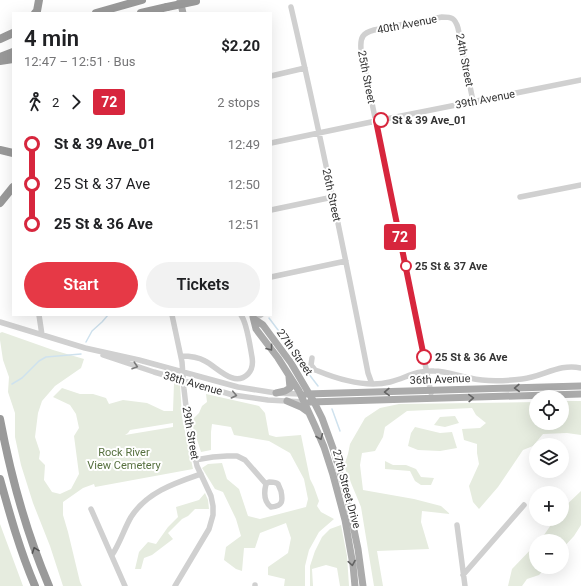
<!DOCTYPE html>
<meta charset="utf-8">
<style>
:root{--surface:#fff;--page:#f2f2f2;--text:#202124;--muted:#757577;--accent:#e63946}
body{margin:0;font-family:Roboto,sans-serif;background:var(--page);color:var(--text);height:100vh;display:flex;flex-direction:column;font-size:15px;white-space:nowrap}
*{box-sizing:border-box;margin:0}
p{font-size:13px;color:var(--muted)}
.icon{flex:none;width:22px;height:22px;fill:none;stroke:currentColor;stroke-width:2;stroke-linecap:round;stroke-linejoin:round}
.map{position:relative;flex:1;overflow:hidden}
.drawer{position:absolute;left:12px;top:12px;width:260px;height:304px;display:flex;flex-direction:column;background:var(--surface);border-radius:0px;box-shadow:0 4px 16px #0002}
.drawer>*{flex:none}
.badge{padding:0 8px;border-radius:3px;font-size:14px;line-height:26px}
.controls{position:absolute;left:529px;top:390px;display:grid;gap:8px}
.controls a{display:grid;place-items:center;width:40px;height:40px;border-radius:50%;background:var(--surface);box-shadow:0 4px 16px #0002;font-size:20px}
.map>.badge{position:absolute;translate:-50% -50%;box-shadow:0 0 0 2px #fff}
.legs{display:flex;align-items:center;gap:6px;height:44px;padding:0 12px;font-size:13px}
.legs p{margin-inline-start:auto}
.summary{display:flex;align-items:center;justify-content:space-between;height:68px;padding:0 12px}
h1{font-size:22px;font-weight:600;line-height:30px}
.cta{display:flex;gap:8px;margin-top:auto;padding:8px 12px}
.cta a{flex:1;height:46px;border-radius:24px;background:var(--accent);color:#fff;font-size:16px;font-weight:600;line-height:46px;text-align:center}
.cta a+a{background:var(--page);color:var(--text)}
ul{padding:0 12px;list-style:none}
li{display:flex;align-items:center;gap:14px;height:40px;font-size:15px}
li i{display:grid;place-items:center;width:6px;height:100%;margin:0 5px;background:currentColor}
li i::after{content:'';width:10px;height:10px;margin:-5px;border:3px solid;border-radius:50%;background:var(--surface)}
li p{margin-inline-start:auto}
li:first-child i{background:linear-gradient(#0000 50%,currentColor 0)}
li:last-child i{background:linear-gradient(currentColor 50%,#0000 0)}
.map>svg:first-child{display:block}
</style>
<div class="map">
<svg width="581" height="586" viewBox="0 0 581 586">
<rect width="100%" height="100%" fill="#fff"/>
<path fill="#e6ecdf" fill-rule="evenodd" d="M2 332 53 350 84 359 81 368 55 386 42 401 38 413 35 437 40 452 39 459 45 465 44 480 52 492 60 494 71 489 79 474 74 436 79 428 76 414 70 405 53 397 62 388 80 394H93L106 398 109 404 123 400 147 403 164 411H173L174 383 180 384 182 417 193 469 95 487 94 484 83 488 63 502V515L68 532 80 582 82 586H63L50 546 33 503 21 465 15 437V413L8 392 9 377 3 360 0 340V333ZM173 423V427L125 435 128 433 130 430Z
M206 394 259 406 265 413 269 435 276 437 301 435 310 479 314 487 319 501 317 506 321 512 334 519 319 532 309 550 305 566V586H284L285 579 268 575V567L288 553 291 538 286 523 260 533 255 548H244L242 571 236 569 224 560 226 547 241 536 236 519 223 492 215 489 202 468 208 464 222 463 227 479 239 489 248 516 260 519 306 507 308 499 304 479 290 453 269 441 240 436 234 435 231 427 212 424 211 432V450L201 452 191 421 199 413 202 406 207 402Z
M562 401H581V435L567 433 543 434 533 446 523 450 498 487 479 509 473 502 469 486 479 464 477 453V444L464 440 462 429 480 428 486 423 476 415 472 408 407 411 385 427 383 437 375 451 362 453 360 465 363 490 414 499 441 506 450 514 422 511 421 522 429 549 377 551 383 586H374L361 507 344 466 348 454 350 444 365 418 380 408 399 404 536 402V423H562Z
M455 416 459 423 445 427 434 425 440 417Z
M415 427 440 433 452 432 457 448 440 451 418 450 408 446 411 433Z
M385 461 393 465H406L416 469 421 477 434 478 431 485H421L415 481 410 471 385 469Z
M581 491V525L574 536 562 549V541H539L544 535 555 519H562V509Z
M205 493 208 500 209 509H195L188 516 182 519 168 533 173 539 152 555 144 558 141 569H135L139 552 148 542 156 544 168 527 178 517 176 507 199 500Z
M0 524 23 586H0Z
M341 525 347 556 349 586H340L337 568 326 565 312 569 313 586H310V566L315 551 322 537 330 529Z
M536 544V567H546L539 575 527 579 522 586H508L512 569Z"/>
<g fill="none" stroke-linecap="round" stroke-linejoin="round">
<path stroke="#cfe2ee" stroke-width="1.5" d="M269 318 281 334
M86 342 92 331 102 322 108 315
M293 347 305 369 318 386
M12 384 22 378 39 361 46 357 81 354
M332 409 340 431"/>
<path stroke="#d0d0d0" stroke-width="5.5" d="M291 7C319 128 344 250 368 373L372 384
M271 76 305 68
M271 143 376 121 581 80
M520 197 581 185
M271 210 333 197
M271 277 346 261
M39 315 42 335
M172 315 182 362 184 389 188 424 191 440 197 466 211 496 213 506V515L209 529 175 586
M254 318 261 315
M0 322 85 348 139 360 238 387 276 393 300 394
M103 355 154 372 233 395 268 400 304 402
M181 356C190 356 198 357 205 361 217 367 234 388 248 374 253 369 253 363 252 357 250 346 247 323 241 315
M312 358 311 365 315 370 318 371C340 380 366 388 390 382 406 378 416 370 434 371 446 371 458 376 470 378 486 382 505 381 522 379 543 377 559 363 581 368
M431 393 361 49C360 37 363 33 374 30L442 17C452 17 455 18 458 28L473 101
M195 460 213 457 227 456H237L245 460 266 484
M269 482C272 482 276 482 278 484 279 486 280 489 281 491 283 501 283 506 271 507 264 502 264 492 266 484Z
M91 509 125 586
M457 525 465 586
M112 555C120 543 124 529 131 517 147 492 175 483 201 474
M463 575 524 505
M255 586V585"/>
<path stroke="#ababab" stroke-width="7" d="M180 0 183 13
M253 317 256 329 278 358 299 391 315 426 324 447 333 475 345 520 353 565 355 586
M254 319 263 325 291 363 314 402 322 418 334 451 348 501 358 549 363 586
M276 393 285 391 290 388 289 377
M306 394 581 386
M287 401 301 407 308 412
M310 402 581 394"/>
<path stroke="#9a9a9a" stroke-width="8" d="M35 13 37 11 39 0
M96 13 142 0
M141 13 167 7
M0 39 13 33
M0 57 13 52
M0 61 13 59
M0 150 13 153
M0 203 13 187
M0 419C11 477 26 532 49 586
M0 479C10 515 20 551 35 586"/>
<path stroke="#9a9a9a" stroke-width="8" d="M167 7 196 1"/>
</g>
<defs><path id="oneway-chevron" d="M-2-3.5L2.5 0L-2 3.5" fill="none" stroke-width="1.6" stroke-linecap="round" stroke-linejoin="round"/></defs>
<g stroke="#636363">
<use href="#oneway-chevron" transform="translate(270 348) rotate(52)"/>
<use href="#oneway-chevron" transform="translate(517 388) rotate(178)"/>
<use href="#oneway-chevron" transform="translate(387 392) rotate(178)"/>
<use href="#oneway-chevron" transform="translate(471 398) rotate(-2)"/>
<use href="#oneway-chevron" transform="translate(320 437) rotate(68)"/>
<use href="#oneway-chevron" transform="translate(352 563) rotate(81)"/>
</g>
<g stroke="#7a7a7a">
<use href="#oneway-chevron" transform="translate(135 366) rotate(18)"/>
<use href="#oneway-chevron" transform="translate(234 395) rotate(12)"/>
</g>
<use stroke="#525252" href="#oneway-chevron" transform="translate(35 550) rotate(-110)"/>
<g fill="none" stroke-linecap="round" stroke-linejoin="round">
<defs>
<path id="line-1" d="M381 120 376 121 424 357"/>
</defs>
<use href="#line-1" stroke="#fff" stroke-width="9"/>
<use href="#line-1" stroke="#d7263d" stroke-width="6"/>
</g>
<g fill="#fff" stroke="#d7263d" stroke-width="2">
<circle cx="381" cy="120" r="7"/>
<circle cx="406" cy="266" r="5"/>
<circle cx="424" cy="357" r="7"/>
</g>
<g text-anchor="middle" stroke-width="4" stroke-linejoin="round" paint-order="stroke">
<g font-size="11" fill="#333" stroke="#fff">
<text transform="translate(407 24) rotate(-11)" y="4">40th Avenue</text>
<text transform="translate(465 60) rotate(79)" y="4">24th Street</text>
<text transform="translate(367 77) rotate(79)" y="4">25th Street</text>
<text transform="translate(485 99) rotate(-11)" y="4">39th Avenue</text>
<text transform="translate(332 195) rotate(78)" y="4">26th Street</text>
<text transform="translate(295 352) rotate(55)" y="4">27th Street</text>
<text transform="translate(440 379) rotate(-2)" y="4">36th Avenue</text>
<text transform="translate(193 383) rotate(16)" y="4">38th Avenue</text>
<text transform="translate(191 433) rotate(80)" y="4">29th Street</text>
<text transform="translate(347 489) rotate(75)" y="4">27th Street Drive</text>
</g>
<g font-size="11" font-weight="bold" fill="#333" stroke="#fff" text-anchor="start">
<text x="392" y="124">St &amp; 39 Ave_01</text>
<text x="415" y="270">25 St &amp; 37 Ave</text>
<text x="435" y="361">25 St &amp; 36 Ave</text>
</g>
<g font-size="11" fill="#56703f" stroke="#fff">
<text x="124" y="456">Rock River<tspan x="124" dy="13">View Cemetery</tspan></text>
</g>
</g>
</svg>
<div class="controls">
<a><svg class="icon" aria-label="locate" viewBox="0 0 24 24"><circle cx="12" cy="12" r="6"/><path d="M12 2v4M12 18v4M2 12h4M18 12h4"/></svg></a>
<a><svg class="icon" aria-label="layers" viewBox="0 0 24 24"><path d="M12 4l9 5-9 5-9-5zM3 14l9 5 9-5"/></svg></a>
<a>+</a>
<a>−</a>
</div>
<b class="badge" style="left:400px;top:237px;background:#d7263d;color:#fff">72</b>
<section class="drawer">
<div class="summary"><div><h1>4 min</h1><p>12:47 – 12:51 · Bus</p></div><b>$2.20</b></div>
<div class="legs"><svg class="icon" aria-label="walk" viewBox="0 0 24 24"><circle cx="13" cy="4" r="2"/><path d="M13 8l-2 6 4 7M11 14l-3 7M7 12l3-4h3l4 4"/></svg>2<svg class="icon" aria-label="forward" viewBox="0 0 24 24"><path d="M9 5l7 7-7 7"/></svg><b class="badge" style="background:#d7263d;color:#fff">72</b><p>2 stops</p></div>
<ul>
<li><i style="color:#d7263d"></i><b>St &amp; 39 Ave_01</b><p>12:49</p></li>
<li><i style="color:#d7263d"></i><span>25 St &amp; 37 Ave</span><p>12:50</p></li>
<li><i style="color:#d7263d"></i><b>25 St &amp; 36 Ave</b><p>12:51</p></li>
</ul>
<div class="cta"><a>Start</a><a>Tickets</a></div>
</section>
</div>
